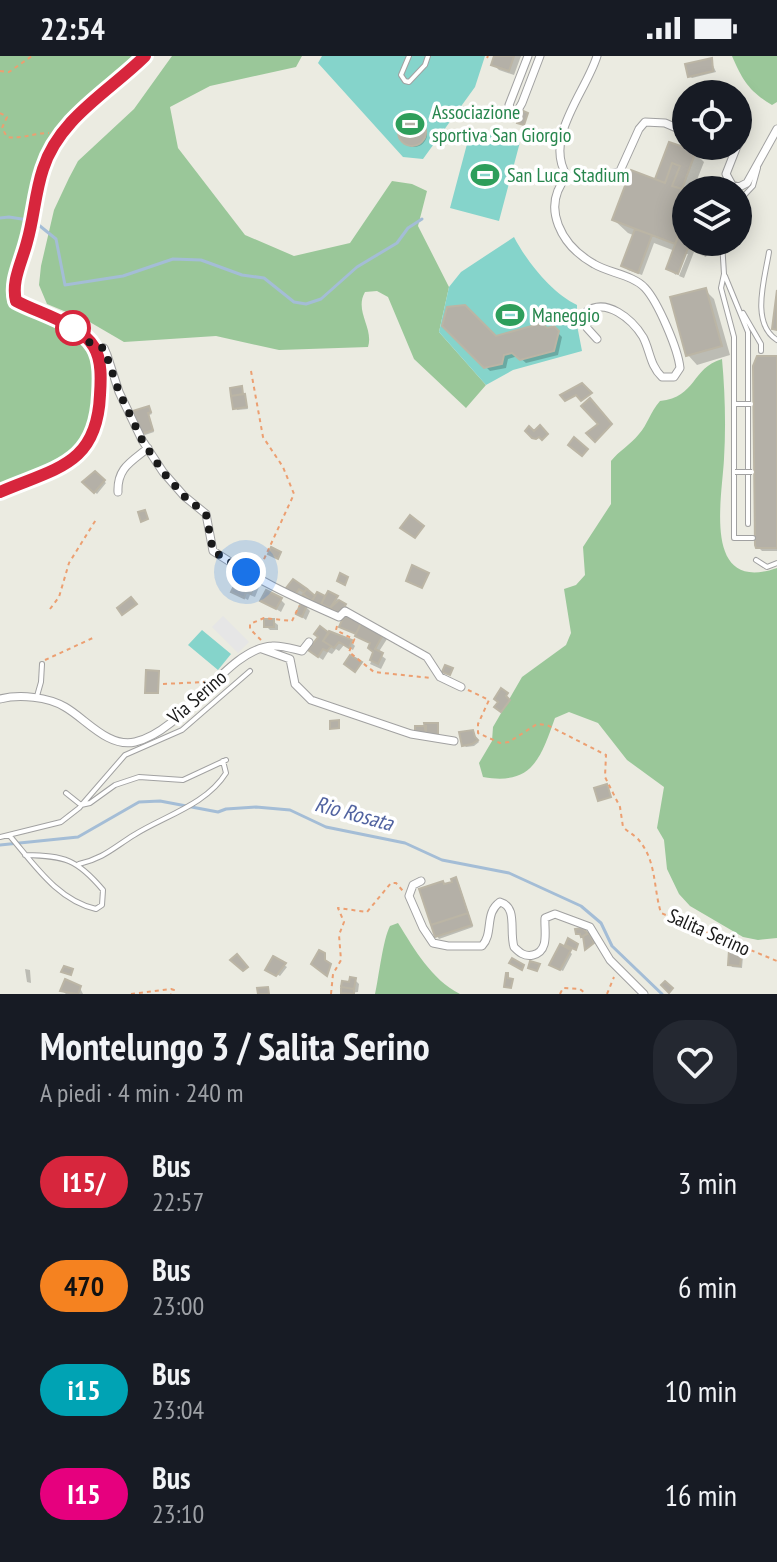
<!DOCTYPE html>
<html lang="it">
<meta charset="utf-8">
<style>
:root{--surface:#171b24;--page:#242831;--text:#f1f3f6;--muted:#9ea1a6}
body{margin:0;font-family:"PT Sans Narrow",sans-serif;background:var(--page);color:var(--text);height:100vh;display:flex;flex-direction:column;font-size:30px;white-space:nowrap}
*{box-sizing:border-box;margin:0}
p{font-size:26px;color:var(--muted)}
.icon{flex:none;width:44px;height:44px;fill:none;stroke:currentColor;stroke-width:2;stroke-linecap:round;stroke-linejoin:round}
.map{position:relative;height:938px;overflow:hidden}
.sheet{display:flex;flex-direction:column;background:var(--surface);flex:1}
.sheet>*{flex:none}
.badge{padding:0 16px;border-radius:26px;font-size:28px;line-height:52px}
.buttons{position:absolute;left:672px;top:24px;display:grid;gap:16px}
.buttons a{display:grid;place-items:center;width:80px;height:80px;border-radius:50%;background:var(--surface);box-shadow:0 4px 20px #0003;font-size:40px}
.you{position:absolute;width:40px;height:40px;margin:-20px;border:6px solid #fff;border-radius:50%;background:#1a73e8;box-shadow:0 0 0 12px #1a73e833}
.map>.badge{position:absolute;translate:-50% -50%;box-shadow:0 0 0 4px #fff}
.round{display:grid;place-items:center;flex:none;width:84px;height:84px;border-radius:32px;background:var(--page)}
.overview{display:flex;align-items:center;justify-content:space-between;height:136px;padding:0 40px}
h1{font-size:38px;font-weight:700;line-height:60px}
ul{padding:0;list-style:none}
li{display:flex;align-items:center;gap:24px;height:104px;padding:0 40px}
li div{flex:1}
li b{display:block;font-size:30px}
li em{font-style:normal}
li .badge{min-width:88px;font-weight:700;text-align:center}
.status{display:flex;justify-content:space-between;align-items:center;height:56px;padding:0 40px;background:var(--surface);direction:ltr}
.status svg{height:22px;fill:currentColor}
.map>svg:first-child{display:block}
</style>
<div class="status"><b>22:54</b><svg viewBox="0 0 49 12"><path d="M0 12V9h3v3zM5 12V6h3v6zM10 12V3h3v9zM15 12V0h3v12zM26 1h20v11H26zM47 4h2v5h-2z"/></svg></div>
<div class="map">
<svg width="777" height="938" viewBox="0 0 777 938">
<rect width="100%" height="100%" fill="#ebebe1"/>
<path fill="#9ac799" d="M0 0H140L58 73 42 102 7 238 15 253C40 264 71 273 89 296 97 306 95 320 94 332 94 344 94 364 88 375 70 404 30 417 0 430Z
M172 0H302L296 11 210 30 170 51 178 92 245 179 294 200 350 187 392 125 412 128 427 135 418 170 449 231 439 276 486 329 466 352 414 303 388 241 377 235 365 236C354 255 374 272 368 291L279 294 216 280 124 286 88 265 47 248 39 229 41 210 54 154 69 122 78 105 134 53Z
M732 0H777V46L772 49C749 35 743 25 732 0Z
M722 303C725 336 726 370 724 403 722 443 702 538 777 512V882L758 884 743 881 690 850 679 838 667 813 664 784 657 772 664 731 627 704 598 667 569 656 555 662C541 701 533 730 483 721L479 707 492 685 493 671 522 621 566 589 571 577 564 533 576 529 585 519 583 491 611 448V405C619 395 630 389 639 378 648 368 650 356 660 345 697 341 691 312 722 303Z
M398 867C415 894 431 923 460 938H375C379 920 383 883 390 870Z"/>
<path fill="#85d4cb" d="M322 0H485L475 31 423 103 403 101 318 7Z
M471 73 520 86 499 165 450 152Z
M514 181C527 206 552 237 577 249V269L582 295 513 314 486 329 439 276 449 231 461 216Z
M202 574 231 598 218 614 188 589Z"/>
<path fill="#e6e6e6" d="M223 560 249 586 238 597 212 571Z"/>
<path fill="#0003" d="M496 0H521L514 19 499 14 493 8Z
M711 5 716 16 692 22 689 20Z
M401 78a13 13 0 1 1 26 0a13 13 0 1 1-26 0Z
M670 88 695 97 704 106 693 134H686V186H712L706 201 694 196 684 222 679 220 688 198H683L676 219 668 213 675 195 654 187 642 219 628 214 624 210 635 180 628 177 614 164 657 126Z
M705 234 714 243 730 299 697 309 688 299Z
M444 269 495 282 553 272 562 281 558 299 526 307 518 300 508 303 506 312 490 315Z
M777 302V495H762L758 491Z
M242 333 248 353 237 354 233 334Z
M148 352 152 358 149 359 154 376 145 379 143 377Z
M95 418 106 427 97 438 85 426Z
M244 522 259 531 255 541 250 539 248 544 233 536H238Z
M300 531 316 542H336L387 583 378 597 386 603 381 613 370 608 376 596 372 588 341 570 346 561 324 547 322 552 304 536 300 541 293 536Z
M281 544 285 548 281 556 263 545Z
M306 551 310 555 306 564 298 558Z
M273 565 278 569V574H270L266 570Z
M320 581 351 586 355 590 353 594 344 589 339 595 336 593 332 598 328 596 323 604 314 598Z
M473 676 479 686 474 690 466 691 464 689Z
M455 824 459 828 473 871 439 883 437 880 445 830 454 827Z
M569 895 572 898 563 915 554 911Z
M741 897 743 900 742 912 732 911 730 908Z
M274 903 287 911 280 920 268 913Z
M25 913 30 914 31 927 27 926Z
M355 924 359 928 358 936 344 938 343 936Z
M80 932 83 938H66L62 935Z"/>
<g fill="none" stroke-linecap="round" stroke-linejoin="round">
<path stroke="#a4bdd6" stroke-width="3" d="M0 162 9 161 28 164
M35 166 56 183 65 229 123 220 173 203 201 204 242 219 264 222 294 246 306 248 321 243 357 211 397 187 408 172 422 163
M0 789 78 781 139 746 160 745 218 756 226 753 256 751 290 754 326 771 405 787 442 804 509 817 581 850 601 867 612 890 662 938"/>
</g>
<path fill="#b4b0a7" stroke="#bbb5a5" stroke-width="2" d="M494 0H514L509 15 491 9Z
M712 2 713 15 688 21 685 8Z
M521 54 528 57 524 69 517 67Z
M398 76a14 14 0 1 1 28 0a14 14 0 1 1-28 0Z
M669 86 696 95 682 133 672 130 680 110 672 107 665 127 655 123Z
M672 107 680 110 672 130 686 134V159L675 188 612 164 631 114 665 127Z
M686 159V186H704L700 197 688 192 678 218 666 213Z
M635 173 652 179 638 217 621 210Z
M706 232 722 290 686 300 670 241Z
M777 234V274L772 273Z
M465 249 496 280 542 267 547 272 554 270 559 275 554 295 520 304 512 297 504 299 502 308 484 312 442 270 447 251Z
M757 300H777V492H756L755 489 753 310Z
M582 327 592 337 581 345 576 339 565 345 560 339Z
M242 330 243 338 231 340 230 332Z
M245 338 247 351 233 353 231 340Z
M590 342 612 368 595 386 586 377 598 368 581 350Z
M149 350 151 356 148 357 153 374 141 378 133 355Z
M540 369 548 378 542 384 539 381 536 383 532 382 525 375 529 370 534 375Z
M574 381 588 393 582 400 568 389Z
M95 415 105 424 94 437 82 426Z
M145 454 148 463 141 466 138 456Z
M410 459 424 470 415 482 400 472Z
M271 491 281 496 278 503 268 498Z
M412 509 429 517 422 532 406 525Z
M340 517 348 521 345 529 337 525Z
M241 519 256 525 251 538 238 533Z
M293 523 307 533 304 536 299 533 295 539 286 532Z
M233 532 246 536 244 542 231 536Z
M307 533 315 540 312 545 303 538Z
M266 534 282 542 276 553 260 545Z
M328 535 338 540 330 552 321 548Z
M317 536 325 540 320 551 300 542 303 538 312 545Z
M131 541 137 548 122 559 117 552Z
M339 544 346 548 340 558 330 552Z
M301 547 307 549 302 561 296 558Z
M345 557 362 565 356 578 339 571Z
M264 563H274V571H264Z
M362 565 384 577 375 593 383 597 378 608 370 604 373 596 368 592 370 587 355 580Z
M320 570 329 577 323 585 331 590 327 595 323 593 318 601 308 594 318 581 314 578Z
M329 575 352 584 349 592 339 586 334 592 323 585Z
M350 599 362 606 355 616 344 608Z
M445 609 453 612 450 619 442 616Z
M146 614 159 615 158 637H145Z
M501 632 508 637 506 640 510 644 501 656 494 651 498 646 494 643Z
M339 664V672L330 673V665Z
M424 667H438V678H426Z
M415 670H426V678H415Z
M473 674 475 681 478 684 472 688 462 690 459 676Z
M607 728 611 741 598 745 594 732Z
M456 821 468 857 431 869 419 833 443 825 444 828 452 826 451 823Z
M468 857 472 869 435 881 431 869Z
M582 872 588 877 581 881 580 878H576L575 873Z
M589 877 594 887 585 894 583 880Z
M568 882 578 888 576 894 565 889Z
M560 888 571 894 560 914 549 909Z
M319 894 325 897V904L331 908 327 920 311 908Z
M729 894 742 895 740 910 728 909Z
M237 898 248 911 243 915 230 904Z
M273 900 286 907 276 920 265 914Z
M512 902 524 909 522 914 509 907Z
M530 905 540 908 537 915 528 912Z
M64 910 73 913 71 919 61 916Z
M506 917H508V922L513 923 511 932 504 931Z
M350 921 356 922 354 933 341 931 342 925 349 926Z
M65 923 81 930 78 938 60 935Z
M665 925 673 932 669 937 661 929Z
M268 931 269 938H258L257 932Z
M341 931 354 933V938L341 937Z"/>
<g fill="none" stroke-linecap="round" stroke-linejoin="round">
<defs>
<path id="lane" d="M409 0 401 19 405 25 409 26 425 9 428 0
M712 95 715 90
M738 146 753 130 758 112
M722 186 724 218 721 232 734 281V482H753
M769 196C765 222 750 267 777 284
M725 220 748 276V468
M743 257 761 288V295
M756 504 767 511 777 507
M37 640 41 626 42 608
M66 737 81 749 90 747 115 729 139 721 183 724 226 704
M9 779C34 808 57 844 96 853L102 849 103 834C77 803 65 800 25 799
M0 781 61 766 79 752 125 699 182 674 250 615
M79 808C104 802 113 792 134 779 164 760 206 749 226 717L223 705"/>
<path id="street" d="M528 0 509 49 512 56 518 54 522 47 540 0
M597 0C586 36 543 82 567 120L603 121 620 115 639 73 645 66 665 67 686 76
M738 63 744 75 738 89
M737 90 726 118 732 129 739 131 747 127 777 73
M567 120C540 152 562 190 594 208 609 217 633 219 645 232 658 246 678 293 680 312L674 321H662C650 310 650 294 643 281 632 263 606 241 586 256L587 272 597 283
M94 290 104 292 107 299 119 336 142 384 163 416 184 440 206 458 213 495C255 523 293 541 339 561L345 555 427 601 440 621 461 631
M118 436C117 412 131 406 148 392
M262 593 290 603 295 628 311 644 411 678 454 685
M0 643C20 638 48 641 65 651 86 663 108 692 135 686 186 674 226 593 272 590 282 589 293 593 302 595L309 586
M421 825 413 829 409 840 423 872 433 887 448 890H482C494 877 484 857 500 846 518 851 509 875 514 891 519 896 524 901 533 899 550 895 544 874 545 862L555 858 590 871 610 904 644 938"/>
<path id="secondary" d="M0 436C56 412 96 409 100 339 101 324 102 304 94 290 81 268 38 257 16 245 11 225 22 206 27 186 33 162 35 137 43 113 59 63 110 35 145 0"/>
</defs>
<use href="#lane" stroke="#a1a1a1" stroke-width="6"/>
<use href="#street" stroke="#a1a1a1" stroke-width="9"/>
<use href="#secondary" stroke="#44650e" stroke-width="13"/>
<path stroke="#ec9f71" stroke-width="2" stroke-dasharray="4 4" stroke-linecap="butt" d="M487 2 488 0
M0 15 9 16 32 0
M0 57 7 61 2 72 7 81C23 83 33 77 49 77
M251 315 263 381 283 411 294 438 259 514
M50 553 59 541 69 507 97 462
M337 570 336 574 355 584
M261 584 250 573V568L264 562 292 565 299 550
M354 584 349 596 374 616 431 622
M45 604 95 581
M163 628 204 626
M468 634 489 644 478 668V677L500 687 509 686 537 668 547 669 606 699 605 721 620 751 623 771C628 776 633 778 638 783 657 805 653 831 661 857L777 905
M131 938 171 933 174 934 171 938
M331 938 333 918 341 904 339 879 344 866 338 852 367 856 391 827H396L403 835
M560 938 563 932 580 933 586 938
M607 938 614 921"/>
<use href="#lane" stroke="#fff" stroke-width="4"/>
<use href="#street" stroke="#fff" stroke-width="7"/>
<use href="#secondary" stroke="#e0f3b7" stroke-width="11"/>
<defs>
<path id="lane-bridge" d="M736 348H751
M735 416H752"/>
</defs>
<use href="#lane-bridge" stroke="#a1a1a1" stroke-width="6" stroke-linecap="butt"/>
<use href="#lane-bridge" stroke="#fff" stroke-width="4"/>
</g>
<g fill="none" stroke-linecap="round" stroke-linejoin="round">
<defs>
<path id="line" d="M0 436C56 412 97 409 100 339 101 324 102 304 94 291 81 268 38 257 16 245 11 225 22 206 27 186 34 162 35 137 43 113 59 62 110 35 145 0"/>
</defs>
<use href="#line" stroke="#fff" stroke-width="18"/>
<use href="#line" stroke="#d7263d" stroke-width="12"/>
<path stroke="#1a1a1a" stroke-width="8" stroke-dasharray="0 14.4" d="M73 272 70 270 94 290 104 292 119 336 142 384 163 416 184 440 206 458 213 495 246 516"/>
</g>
<defs>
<symbol id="stadium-bare" viewBox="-9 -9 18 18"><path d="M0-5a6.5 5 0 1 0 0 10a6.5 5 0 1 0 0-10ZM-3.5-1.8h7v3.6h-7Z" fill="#2e9e5b" stroke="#fff" stroke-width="2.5" paint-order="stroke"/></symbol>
</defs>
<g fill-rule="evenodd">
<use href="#stadium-bare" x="390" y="48" width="40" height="40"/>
<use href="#stadium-bare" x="465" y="99" width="40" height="40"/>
<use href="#stadium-bare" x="490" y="239" width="40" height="40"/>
</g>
<circle fill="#fff" stroke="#d7263d" stroke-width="4" cx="73" cy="272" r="16"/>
<g text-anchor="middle" stroke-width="7" stroke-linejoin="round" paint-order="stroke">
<g font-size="20" fill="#27864d" stroke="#fff" text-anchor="start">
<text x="432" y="63">Associazione<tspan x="432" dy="23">sportiva San Giorgio</tspan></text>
<text x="507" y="126">San Luca Stadium</text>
<text x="532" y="266">Maneggio</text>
</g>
<g font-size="20" fill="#1a1a1a" stroke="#fff">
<text transform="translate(197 641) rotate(-41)" y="7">Via Serino</text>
<text transform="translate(709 876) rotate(24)" y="7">Salita Serino</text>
</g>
<g font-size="22" font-style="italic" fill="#5163a0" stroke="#fff">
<text transform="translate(354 757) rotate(15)" y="8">Rio Rosata</text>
</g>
</g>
</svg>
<div class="buttons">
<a><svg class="icon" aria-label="locate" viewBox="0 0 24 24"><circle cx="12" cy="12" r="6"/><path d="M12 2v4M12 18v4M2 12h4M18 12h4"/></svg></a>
<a><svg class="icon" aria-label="layers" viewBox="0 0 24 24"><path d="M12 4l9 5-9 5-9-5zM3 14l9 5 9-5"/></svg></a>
</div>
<div class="you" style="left:246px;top:516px"></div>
</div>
<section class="sheet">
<div class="overview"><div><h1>Montelungo 3 / Salita Serino</h1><p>A piedi · 4 min · 240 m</p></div><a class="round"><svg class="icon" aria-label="heart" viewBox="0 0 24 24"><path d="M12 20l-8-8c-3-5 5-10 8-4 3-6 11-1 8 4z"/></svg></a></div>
<ul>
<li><span class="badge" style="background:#d7263d;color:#fff">I15/</span><div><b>Bus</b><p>22:57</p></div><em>3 min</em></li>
<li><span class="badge" style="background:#f58220;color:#111">470</span><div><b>Bus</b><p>23:00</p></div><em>6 min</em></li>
<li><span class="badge" style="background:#00a3b4;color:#fff">i15</span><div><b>Bus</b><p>23:04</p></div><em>10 min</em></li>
<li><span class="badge" style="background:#e6007e;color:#fff">I15</span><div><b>Bus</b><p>23:10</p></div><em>16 min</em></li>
</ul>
</section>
